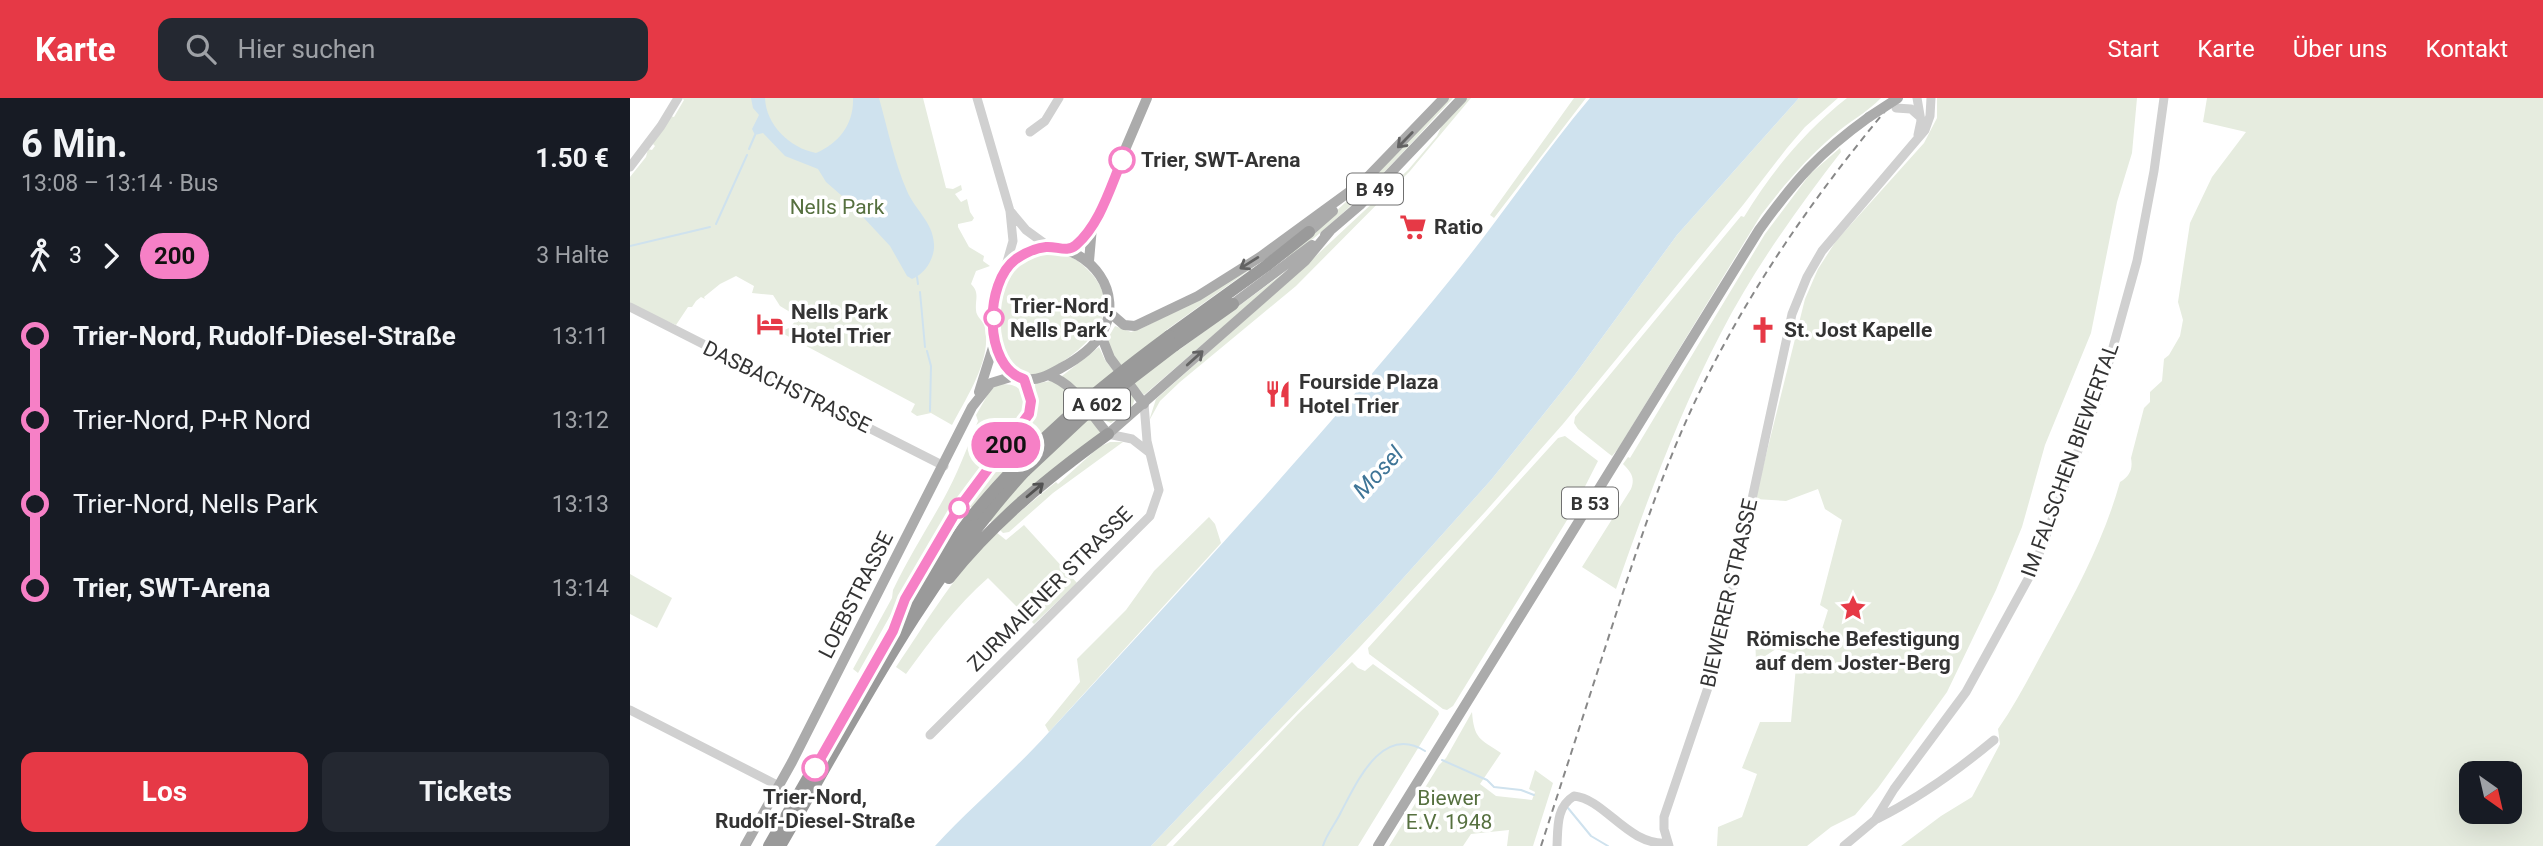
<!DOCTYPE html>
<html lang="de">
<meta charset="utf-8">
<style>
:root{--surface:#171b24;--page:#242831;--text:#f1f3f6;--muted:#9ea1a6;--accent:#e63946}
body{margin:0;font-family:Roboto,sans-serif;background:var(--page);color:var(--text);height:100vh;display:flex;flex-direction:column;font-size:26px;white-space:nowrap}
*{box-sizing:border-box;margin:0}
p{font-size:23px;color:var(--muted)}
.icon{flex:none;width:38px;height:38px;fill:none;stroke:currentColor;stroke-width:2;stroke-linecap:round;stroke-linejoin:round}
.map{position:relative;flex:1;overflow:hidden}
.drawer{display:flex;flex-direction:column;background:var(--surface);width:630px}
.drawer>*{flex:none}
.badge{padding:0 14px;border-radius:23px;font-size:24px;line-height:46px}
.needle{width:46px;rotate:146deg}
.buttons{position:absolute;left:1829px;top:663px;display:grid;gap:14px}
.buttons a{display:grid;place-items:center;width:63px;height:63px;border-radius:14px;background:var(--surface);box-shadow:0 7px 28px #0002;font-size:35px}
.map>.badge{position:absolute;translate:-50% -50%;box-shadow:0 0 0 4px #fff}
.legs{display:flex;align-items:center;gap:10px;height:77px;padding:0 21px;font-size:23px}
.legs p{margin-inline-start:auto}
.headline{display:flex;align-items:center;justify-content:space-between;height:119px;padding:0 21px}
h1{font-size:38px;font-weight:700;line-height:52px}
.action{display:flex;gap:14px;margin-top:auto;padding:14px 21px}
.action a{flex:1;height:80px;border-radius:14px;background:var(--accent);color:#fff;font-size:28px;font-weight:700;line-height:80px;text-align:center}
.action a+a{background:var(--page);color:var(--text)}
ul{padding:0 21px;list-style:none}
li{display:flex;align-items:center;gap:24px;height:84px;font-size:26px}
li i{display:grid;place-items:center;width:10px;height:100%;margin:0 9px;background:currentColor}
li i::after{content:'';width:18px;height:18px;margin:-9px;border:5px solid;border-radius:50%;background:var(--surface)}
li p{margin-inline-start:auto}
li:first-child i{background:linear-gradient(#0000 50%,currentColor 0)}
li:last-child i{background:linear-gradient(currentColor 50%,#0000 0)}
header{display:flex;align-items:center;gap:42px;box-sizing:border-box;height:98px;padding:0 35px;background:var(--accent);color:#fff}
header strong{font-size:33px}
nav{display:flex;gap:38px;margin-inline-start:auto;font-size:24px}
.search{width:490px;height:63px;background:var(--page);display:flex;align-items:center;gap:18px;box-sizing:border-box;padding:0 24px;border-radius:14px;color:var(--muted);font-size:26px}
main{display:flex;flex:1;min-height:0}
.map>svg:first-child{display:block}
</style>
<header>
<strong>Karte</strong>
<div class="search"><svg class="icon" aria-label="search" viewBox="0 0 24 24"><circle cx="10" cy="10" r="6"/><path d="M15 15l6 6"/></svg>Hier suchen</div>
<nav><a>Start</a><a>Karte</a><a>Über uns</a><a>Kontakt</a></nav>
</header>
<main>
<section class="drawer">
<div class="headline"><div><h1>6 Min.</h1><p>13:08 – 13:14 · Bus</p></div><b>1.50 €</b></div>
<div class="legs"><svg class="icon" aria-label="walk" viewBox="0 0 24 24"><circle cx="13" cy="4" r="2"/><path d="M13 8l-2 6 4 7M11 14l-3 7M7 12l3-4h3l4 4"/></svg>3<svg class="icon" aria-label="forward" viewBox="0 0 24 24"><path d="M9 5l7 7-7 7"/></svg><b class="badge" style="background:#f680c6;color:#111">200</b><p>3 Halte</p></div>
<ul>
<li><i style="color:#f680c6"></i><b>Trier-Nord, Rudolf-Diesel-Straße</b><p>13:11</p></li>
<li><i style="color:#f680c6"></i><span>Trier-Nord, P+R Nord</span><p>13:12</p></li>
<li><i style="color:#f680c6"></i><span>Trier-Nord, Nells Park</span><p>13:13</p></li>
<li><i style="color:#f680c6"></i><b>Trier, SWT-Arena</b><p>13:14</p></li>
</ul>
<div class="action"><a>Los</a><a>Tickets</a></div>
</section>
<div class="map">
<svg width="1913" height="748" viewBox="0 0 1913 748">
<rect width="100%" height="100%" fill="#fff"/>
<path fill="#e6ecdf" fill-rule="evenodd" d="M52 0H293L316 90 323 91 331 87 332 92 325 96 331 104 337 101 340 114 344 120 342 123 328 126V129L339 149 354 158 353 163 360 168 346 173 341 186C350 195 345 201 346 212 346 219 354 223 355 230 362 262 336 300 322 327L301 315 287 318 281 314 285 306 150 234 161 229 165 223 160 214 150 208 143 197 122 195 124 188 106 178 90 186 74 199 75 201 71 199 66 203 62 209H58L46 227 0 208V79L16 59 18 51 22 52 25 48 23 46 28 33 40 18 44 19 54 2Z
M818 0H823C769 58 722 114 658 160L656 159 752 71Z
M837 0H841L780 73 666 188 550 284 530 303 519 323 526 301 659 183 778 72 807 38 812 27Z
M944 0H956L864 120 860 117Z
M1169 0H1208L1175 29 1157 50 1113 107 933 326 855 414 729 550 536 748H521L750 506 861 382 944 278 1047 137Z
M1217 0H1251C1238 14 1218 24 1204 37 1176 61 1153 88 1131 117L988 351 982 358 978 355 948 331 944 325 945 319 1111 118 1114 119C1142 73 1175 33 1217 0Z
M1307 0H1507L1502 55 1487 104 1461 235 1415 347 1392 429 1366 492 1317 594 1248 690 1225 717 1201 729 1177 748H1087L1088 729 1112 719 1127 676 1112 670 1130 624H1161L1167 557 1146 551 1126 564 1125 537 1153 539 1186 550 1198 512 1190 507 1212 422 1195 411 1188 391 1156 403 1125 401 1175 201 1188 171 1206 143 1294 45 1307 20Z
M1577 0H1913V748H1271L1311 718 1342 699 1370 646 1368 631C1389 601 1404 569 1422 537 1449 488 1475 438 1490 384 1500 378 1503 371 1501 360L1514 310 1520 304V294L1532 283 1534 261 1539 257 1550 238 1553 222 1548 204 1560 125 1582 79 1616 34 1573 24ZM1841 676H1880V714H1841Z
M1210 50 1211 54C1167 111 1124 171 1091 235 1048 317 1017 403 986 491L952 469 1001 391C1005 380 1002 375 993 366L998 359 1000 360 1135 136 1180 76Z
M683 126 535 233 549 252 663 168 514 297 480 256 478 240 485 228 501 234 510 231 570 201Z
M413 153C433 153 446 159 460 174 493 209 464 243 432 264 421 271 406 280 393 277 381 274 376 263 373 254 364 228 364 187 385 168 392 160 403 157 413 153Z
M469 249 475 262 505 300 502 309 481 325 471 321 432 278Z
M420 283 433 287 472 334 361 424 338 407 406 305 405 286Z
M370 286C383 286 389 288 396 299L393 313 323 406 228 575 223 571 262 500 263 492C278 461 296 432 313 402 327 377 337 350 348 323L346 317 361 291Z
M935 338 968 363 942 414 823 608 817 612 813 611 739 556 738 550 928 340Z
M480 344H493L423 395 379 434 373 435 369 431 426 384 428 386 469 349Z
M579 419 585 426 591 445 419 634 415 627 450 584 447 561 496 512 524 473Z
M394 427 447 485 404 526 358 480C326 508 301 542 276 576L266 569C297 523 326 474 366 434L376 442Z
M0 476 42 500 27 530 0 516Z
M722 564 728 570 735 573 743 566 808 613 809 616 728 748H543L668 616Z
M842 614C844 641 850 641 871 655L850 686 866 698 902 702 905 694 899 691 905 672 923 685 903 748H877L879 732 841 736 833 748H759L809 667 816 660Z"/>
<path fill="#cfe2ee" d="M121 0H135C136 27 160 50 186 55 209 45 224 26 223 0H249C258 32 264 63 277 93 285 112 303 124 304 146 305 160 295 176 282 181L277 178 260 148 219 104 196 84 188 71 155 58 133 35 125 37 122 31 129 17 123 10Z
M960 0H1169L1047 137 944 278 861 382 750 506 521 748H305C342 708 383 674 419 634 557 485 696 335 824 177 871 119 912 57 960 0Z"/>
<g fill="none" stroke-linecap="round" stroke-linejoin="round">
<path stroke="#cfe2ee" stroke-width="2" d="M119 51 125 37
M86 126 117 57
M0 148 80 129
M287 179 288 186
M290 194 295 249
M297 253 301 268 300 313
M812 662 857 682 864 689 891 692 904 697
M938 710 961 738 978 748
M693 748C696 737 706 725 711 714 727 684 752 626 795 653"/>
<path stroke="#d0d0d0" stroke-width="9" d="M347 0 380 113 383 143 375 171
M1287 0 1291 23 1288 37
M1266 10 1281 11 1290 19
M400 34 415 23 429 0
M0 69 31 28 48 0
M381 114 396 132 418 148
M0 209 314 368
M478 336 502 341 520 355
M0 612 149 688
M300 637 520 418 529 392 517 343 514 306
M1247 721C1289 700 1328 672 1364 642
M927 748C928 729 926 709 944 698 975 701 998 748 1037 745
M1039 748 1034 731V719L1087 563 1162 216 1177 179 1192 153 1295 32 1300 18 1301 0
M1214 748 1245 722 1264 691 1336 594 1403 472 1472 289 1507 163 1524 73 1534 0"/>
<path stroke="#ababab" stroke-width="10" d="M730 87 814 0
M679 134 703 113
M695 137 730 107 832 0
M418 148C461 151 495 194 472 235 463 250 446 262 431 270 420 276 409 283 396 281 354 278 357 189 380 166 390 156 404 151 418 148Z
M438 152 462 129
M459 163 462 129 517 0
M603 206 682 147
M479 214 494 227 505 228 568 198 630 159 734 83
M471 237 480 260 514 306
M418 277C446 286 459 315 478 336L675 163 700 133
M349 294 365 243
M115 748 162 664 342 309 361 285 384 278
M748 748 1129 132C1165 82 1189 55 1239 19"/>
<path stroke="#9a9a9a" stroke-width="12" d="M539 238 636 168 679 134
M545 247 603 206
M288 480 338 397 397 321 401 303 394 281
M319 480C364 423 420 378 478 336
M139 748C204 636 265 521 343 417
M150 748C225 619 294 483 395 373"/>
<path stroke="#888" stroke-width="2" stroke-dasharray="7 5" stroke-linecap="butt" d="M911 748C936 671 961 594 986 516 1011 439 1036 362 1072 289 1124 183 1190 90 1266 0"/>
<path stroke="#ababab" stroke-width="10" d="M1239 19 1268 0"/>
<path stroke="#9a9a9a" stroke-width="12" d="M395 373 459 313 545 247
M343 417C400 347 466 292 539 238"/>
</g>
<defs><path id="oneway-shaft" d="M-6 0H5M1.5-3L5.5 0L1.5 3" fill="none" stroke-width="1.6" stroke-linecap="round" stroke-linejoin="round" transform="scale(1.75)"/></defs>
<g stroke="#636363">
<use href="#oneway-shaft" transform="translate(775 42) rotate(134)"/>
<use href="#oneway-shaft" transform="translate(619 165) rotate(148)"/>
<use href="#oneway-shaft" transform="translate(565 260) rotate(-42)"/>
</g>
<use stroke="#525252" href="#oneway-shaft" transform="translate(405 392) rotate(-40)"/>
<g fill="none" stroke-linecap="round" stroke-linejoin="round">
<defs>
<path id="line-1" d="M185 670 263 533 275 501 326 414 399 316 401 303 394 281C353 269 354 184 386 161 395 155 405 150 416 149 427 148 437 155 446 147 470 126 480 90 492 62"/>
</defs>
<use href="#line-1" stroke="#fff" stroke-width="16"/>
<use href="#line-1" stroke="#f680c6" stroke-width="10"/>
</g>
<defs>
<symbol id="supermarket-bare" viewBox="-9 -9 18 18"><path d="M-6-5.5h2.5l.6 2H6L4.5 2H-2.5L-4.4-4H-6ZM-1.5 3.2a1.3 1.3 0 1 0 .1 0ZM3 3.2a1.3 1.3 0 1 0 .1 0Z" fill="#e63946" stroke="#fff" stroke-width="2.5" paint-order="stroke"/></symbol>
<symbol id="hotel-bare" viewBox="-9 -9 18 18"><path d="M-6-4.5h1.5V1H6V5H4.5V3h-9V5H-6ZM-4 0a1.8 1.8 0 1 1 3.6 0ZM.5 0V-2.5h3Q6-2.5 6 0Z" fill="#e63946" stroke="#fff" stroke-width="2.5" paint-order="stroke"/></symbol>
<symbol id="church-bare" viewBox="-9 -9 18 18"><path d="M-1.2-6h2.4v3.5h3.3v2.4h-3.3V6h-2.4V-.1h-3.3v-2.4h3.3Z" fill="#e63946" stroke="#fff" stroke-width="2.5" paint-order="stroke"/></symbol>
<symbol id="restaurant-bare" viewBox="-9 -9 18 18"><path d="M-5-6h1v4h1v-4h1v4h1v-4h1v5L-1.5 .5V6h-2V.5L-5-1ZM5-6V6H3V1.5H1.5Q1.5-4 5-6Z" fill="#e63946" stroke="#fff" stroke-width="2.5" paint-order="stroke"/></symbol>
<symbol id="sight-bare" viewBox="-9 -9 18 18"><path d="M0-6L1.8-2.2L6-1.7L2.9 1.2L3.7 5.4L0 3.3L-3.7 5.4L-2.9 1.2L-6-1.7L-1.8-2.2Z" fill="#e63946" stroke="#fff" stroke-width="2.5" paint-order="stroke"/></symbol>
</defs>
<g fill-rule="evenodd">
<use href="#supermarket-bare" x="764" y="110" width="38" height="38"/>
<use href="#hotel-bare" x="121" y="207" width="38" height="38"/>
<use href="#church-bare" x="1114" y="213" width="38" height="38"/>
<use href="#restaurant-bare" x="629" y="277" width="38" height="38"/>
<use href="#sight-bare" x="1204" y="491" width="38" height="38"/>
</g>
<g fill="#fff" stroke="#f680c6" stroke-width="3.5">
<circle cx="492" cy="62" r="12"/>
<circle cx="364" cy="220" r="9"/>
<circle cx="329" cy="410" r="9"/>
<circle cx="185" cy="670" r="12"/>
</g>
<g text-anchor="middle" stroke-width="7" stroke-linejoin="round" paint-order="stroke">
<g fill="#fff" stroke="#707070" stroke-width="2">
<rect x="717" y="75.5" width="56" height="31" rx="5"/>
<rect x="434" y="290.5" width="66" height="31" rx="5"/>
<rect x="932" y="389.5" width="56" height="31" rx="5"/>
</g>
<g font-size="19" font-weight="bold" fill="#333">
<text x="745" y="98">B 49</text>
<text x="467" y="313">A 602</text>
<text x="960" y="412">B 53</text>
</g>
<g font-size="21" font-weight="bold" fill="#333" stroke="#fff" text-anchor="start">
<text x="511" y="69">Trier, SWT-Arena</text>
<text x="380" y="215">Trier-Nord,<tspan x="380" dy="24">Nells Park</tspan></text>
<text x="185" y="706" text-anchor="middle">Trier-Nord,<tspan x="185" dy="24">Rudolf-Diesel-Straße</tspan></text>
</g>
<g font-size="21" fill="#56703f" stroke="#fff">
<text x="207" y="116">Nells Park</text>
<text x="819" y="707">Biewer<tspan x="819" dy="24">E.V. 1948</tspan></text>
</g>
<g font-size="21" font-weight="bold" fill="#333" stroke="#fff" text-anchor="start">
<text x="804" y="136">Ratio</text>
<text x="161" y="221">Nells Park<tspan x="161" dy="24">Hotel Trier</tspan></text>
<text x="1154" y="239">St. Jost Kapelle</text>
<text x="669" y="291">Fourside Plaza<tspan x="669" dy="24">Hotel Trier</tspan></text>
<text x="1223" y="548" text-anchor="middle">Römische Befestigung<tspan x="1223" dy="24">auf dem Joster-Berg</tspan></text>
</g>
<g font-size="21" fill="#333" stroke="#fff">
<text transform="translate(157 289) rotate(26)" y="7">DASBACHSTRASSE</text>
<text transform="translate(1440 362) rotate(-70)" y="7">IM FALSCHEN BIEWERTAL</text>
<text transform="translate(420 491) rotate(-45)" y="7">ZURMAIENER STRASSE</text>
<text transform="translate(1099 495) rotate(-77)" y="7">BIEWERER STRASSE</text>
<text transform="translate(226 497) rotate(-63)" y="7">LOEBSTRASSE</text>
</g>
<g font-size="23" font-style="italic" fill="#3f7597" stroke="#fff">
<text transform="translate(748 374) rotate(-47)" y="8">Mosel</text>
</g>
</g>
</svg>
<div class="buttons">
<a><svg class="needle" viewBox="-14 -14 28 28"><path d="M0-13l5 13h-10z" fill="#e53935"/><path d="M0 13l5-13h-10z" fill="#9ea1a6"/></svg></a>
</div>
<b class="badge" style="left:376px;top:347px;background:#f680c6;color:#111">200</b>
</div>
</main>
